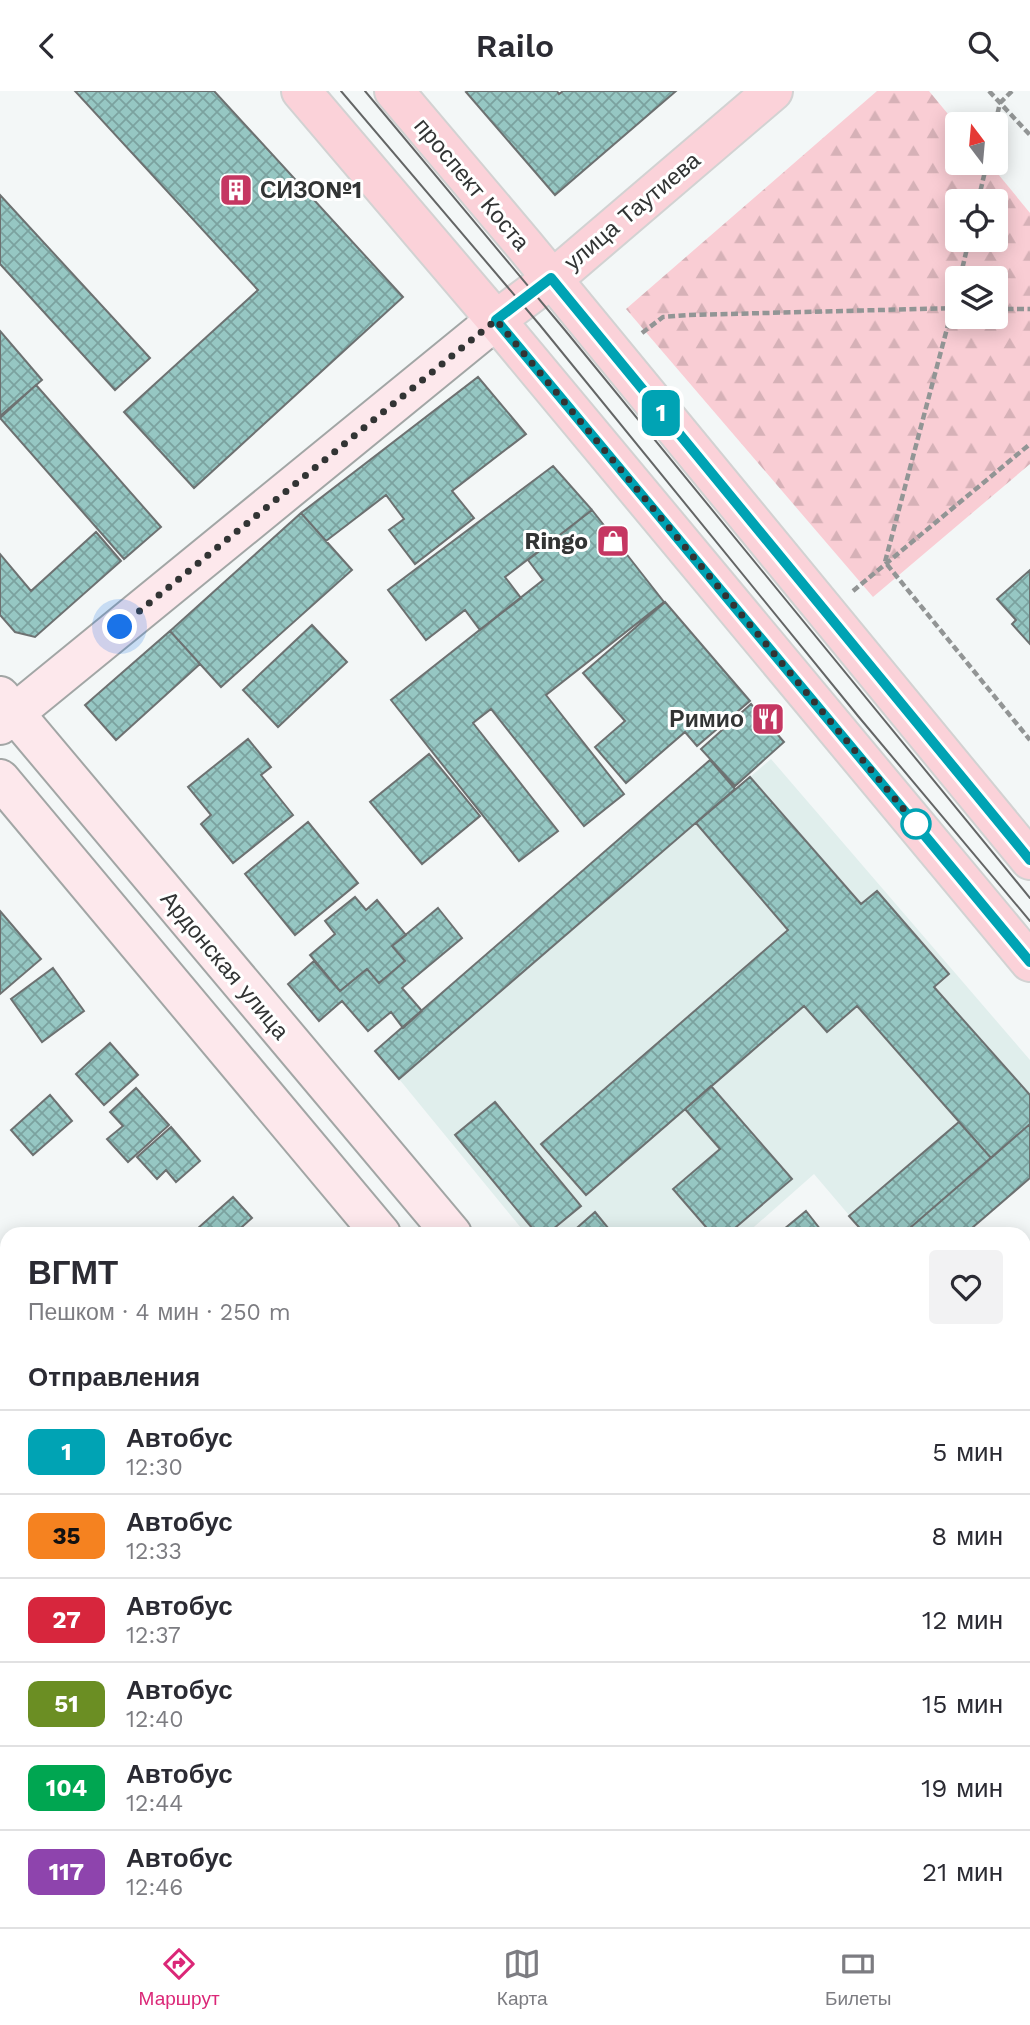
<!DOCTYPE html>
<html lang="ru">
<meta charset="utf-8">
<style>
:root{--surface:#fff;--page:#f2f2f3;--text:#2b2b33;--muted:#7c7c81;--line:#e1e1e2;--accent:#db2777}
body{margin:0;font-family:"Work Sans",sans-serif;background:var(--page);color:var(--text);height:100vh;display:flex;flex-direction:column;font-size:26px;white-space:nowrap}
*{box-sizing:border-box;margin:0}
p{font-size:23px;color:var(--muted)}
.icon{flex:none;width:38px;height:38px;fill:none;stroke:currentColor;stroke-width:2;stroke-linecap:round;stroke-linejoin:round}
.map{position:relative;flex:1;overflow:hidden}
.panel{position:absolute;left:0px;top:1136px;width:1031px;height:702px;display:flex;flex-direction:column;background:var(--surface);border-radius:21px 21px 0 0;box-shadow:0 4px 18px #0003}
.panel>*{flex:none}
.badge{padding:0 14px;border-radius:10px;font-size:24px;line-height:46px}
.needle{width:46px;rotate:344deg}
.fabs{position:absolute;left:945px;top:21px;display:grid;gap:14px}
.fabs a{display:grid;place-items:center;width:63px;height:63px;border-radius:7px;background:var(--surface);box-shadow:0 4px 18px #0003;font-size:35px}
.you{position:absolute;width:35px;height:35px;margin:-18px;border:5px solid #fff;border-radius:50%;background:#1a73e8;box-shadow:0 0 0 10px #1a73e833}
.map>.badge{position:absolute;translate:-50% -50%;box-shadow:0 0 0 4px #fff}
h2{padding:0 28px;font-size:26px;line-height:63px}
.round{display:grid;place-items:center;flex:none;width:74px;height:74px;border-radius:7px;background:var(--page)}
.overview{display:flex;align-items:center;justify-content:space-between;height:119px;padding:0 28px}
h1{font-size:33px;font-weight:600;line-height:52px}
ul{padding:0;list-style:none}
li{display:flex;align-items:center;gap:21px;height:84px;padding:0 28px;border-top:2px solid var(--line)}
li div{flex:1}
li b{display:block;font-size:26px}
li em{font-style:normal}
li .badge{min-width:77px;font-weight:700;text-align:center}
header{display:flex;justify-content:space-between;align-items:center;height:91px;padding:0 28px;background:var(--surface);font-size:32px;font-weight:600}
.tabs{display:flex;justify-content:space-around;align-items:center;height:98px;border-top:2px solid var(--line);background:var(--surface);font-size:19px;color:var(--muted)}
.tabs a{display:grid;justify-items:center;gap:4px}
.tabs .on{color:var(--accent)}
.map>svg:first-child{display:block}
</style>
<header><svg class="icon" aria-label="back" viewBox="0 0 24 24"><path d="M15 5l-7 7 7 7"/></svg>Railo<svg class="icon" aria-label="search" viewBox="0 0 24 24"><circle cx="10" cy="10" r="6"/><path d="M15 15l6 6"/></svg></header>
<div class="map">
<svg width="1030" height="1836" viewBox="0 0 1030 1836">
<defs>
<pattern id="forest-firs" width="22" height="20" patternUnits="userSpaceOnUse" patternTransform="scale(1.75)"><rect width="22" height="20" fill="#f9cdd4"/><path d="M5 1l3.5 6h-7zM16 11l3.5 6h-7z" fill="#d6b1b7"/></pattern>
<pattern id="building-cross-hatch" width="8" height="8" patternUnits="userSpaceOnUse" patternTransform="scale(1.75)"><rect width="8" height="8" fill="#96c7c3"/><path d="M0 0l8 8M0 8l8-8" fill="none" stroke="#7ba29f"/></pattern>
</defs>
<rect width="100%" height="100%" fill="#f3f7f7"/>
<path fill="#e0eeec" d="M771 668 1030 969V1033L903 1143H865L814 1083 746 1143H526L399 988Z"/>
<path fill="url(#forest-firs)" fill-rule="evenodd" d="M877 0H929L957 34V72H989L1030 122V373L873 506 626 218ZM957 110H996V149H957ZM957 187H996V226H957Z"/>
<path fill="url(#building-cross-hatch)" stroke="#6d7171" stroke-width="2" d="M75 0H214L403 206 194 397 124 321 258 199Z
M468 0H557L559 3 563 0H676L555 104 466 1Z
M0 104 150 267 115 299 0 173Z
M0 240 42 289 0 325Z
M478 286 526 343 452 400 474 427 415 473 389 439 404 428 386 404 326 450 301 422Z
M36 294 161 436 124 468 0 327Z
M553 375 592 419 505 486 521 507 480 539 465 519 426 549 388 499Z
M592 419 664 511 546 604 624 703 584 735 491 618 473 632 558 740 519 770 391 609 543 489 528 469Z
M301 422 352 479 221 596 170 540Z
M96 441 121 470 35 546 15 541 0 524V463L31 500Z
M1030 479V553L1012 533 1016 529 997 508Z
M665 511 750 610 697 655 685 641 626 692 595 656 625 630 583 582Z
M312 534 347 571 278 636 243 599Z
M170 540 200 573 116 649 85 614Z
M751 613 784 651 735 695 701 658Z
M248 648 271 676 261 684 293 724 233 772 201 733 211 724 188 696Z
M429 663 480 725 422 773 370 711Z
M710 669 735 698 399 988 375 960Z
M750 686 861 813 877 800 949 883 934 896 1030 1004V1033L991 1067 857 915 827 941 804 915 586 1104 541 1053 788 839 696 732Z
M308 731 358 792 295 844 245 783Z
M355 806 366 819 377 809 406 844 392 855 405 870 379 892 367 878 340 900 310 864 335 843 325 830Z
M438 817 462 847 402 897 422 920 403 937 391 921 368 940 342 910 319 930 288 893 314 870 340 900 367 878 379 892 405 870 392 855Z
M0 820 41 868 0 903Z
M53 877 84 920 42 951 11 908Z
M110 952 138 984 104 1014 76 983Z
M711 995 792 1088 728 1143H712L673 1098 720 1058 685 1018Z
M136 997 169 1034 128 1071 107 1048 123 1035 110 1021Z
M50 1004 72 1030 33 1064 11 1039Z
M495 1011 581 1115 547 1143H537L455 1044Z
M959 1031 991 1067 903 1143H865L849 1125Z
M1030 1033V1087L965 1143H903Z
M171 1036 200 1070 176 1091 166 1079 157 1088 137 1066Z
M233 1106 252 1127 234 1143H202L197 1138Z
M806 1120 824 1143H778Z
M595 1121 613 1143H570Z
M1024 1168 1030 1174V1190L1024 1196Z
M1030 1353V1419L1024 1423V1358Z
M1024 1453 1030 1460V1484L1024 1489Z
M7 1520V1563L0 1569V1526Z
M1024 1545 1030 1552V1613L1024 1606Z
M7 1578V1596L0 1589V1585Z
M1024 1611 1030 1618V1652L1024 1658Z
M6 1765 7 1807 0 1814V1770Z
M7 1830H56L57 1831 51 1836H5L3 1834Z
M207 1830H314L308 1836H212Z
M482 1830H531L525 1836H476Z
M534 1830H566L560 1836H539Z
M579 1830H602L595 1836H585Z
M650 1830H672L676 1836H642Z
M806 1830H851L856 1836H799Z"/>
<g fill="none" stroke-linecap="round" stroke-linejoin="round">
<defs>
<path id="minor" d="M0 1695 7 1703
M1024 1703 1030 1697
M122 1830 127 1836"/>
<path id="secondary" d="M0 605 452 1143
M0 634 496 229
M0 688 381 1143
M960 1830 965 1836
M1023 1830 1028 1836"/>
<path id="primary" d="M301 0 496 229 1030 871
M394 0 525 155 1030 769
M496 229 567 176 773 0
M1024 1296 1030 1291
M412 1836 418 1830"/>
</defs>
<use href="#minor" stroke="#a2a6a5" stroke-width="32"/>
<use href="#secondary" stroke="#a2a6a5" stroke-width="42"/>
<use href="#primary" stroke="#d2d2d2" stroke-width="42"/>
<path stroke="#929595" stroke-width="4.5" stroke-dasharray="7 3.5" stroke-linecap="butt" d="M989 0 1030 44
M995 33 1000 12 1012 0
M978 110 987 72
M960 187 969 149
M957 200 885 471 1030 649
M996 218H1030
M642 242 663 226 689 224 957 217
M853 500 1030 353"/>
<use href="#minor" stroke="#fff" stroke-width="28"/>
<use href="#secondary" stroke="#fde8ec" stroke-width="38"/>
<use href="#primary" stroke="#fbd2d9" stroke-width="38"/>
<path stroke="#646666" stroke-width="2" d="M341 0 539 233 858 625 1030 830
M365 0 564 238 1030 807"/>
</g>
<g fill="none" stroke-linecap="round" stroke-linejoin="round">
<defs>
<path id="line" d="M1030 769 551 187 496 229 1030 871"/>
</defs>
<use href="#line" stroke="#fff" stroke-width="16"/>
<use href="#line" stroke="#00a3b4" stroke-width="10"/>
<path stroke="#323434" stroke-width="7" stroke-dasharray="0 12.6" d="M120 536 496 229 916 733"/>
</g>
<defs>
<symbol id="building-square" viewBox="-11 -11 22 22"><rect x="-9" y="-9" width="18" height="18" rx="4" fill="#c53762" stroke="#fff"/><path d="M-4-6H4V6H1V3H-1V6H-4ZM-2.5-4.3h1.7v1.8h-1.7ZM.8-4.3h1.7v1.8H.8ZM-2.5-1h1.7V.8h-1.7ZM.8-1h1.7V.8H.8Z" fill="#fff"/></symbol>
<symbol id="shop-square" viewBox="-11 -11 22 22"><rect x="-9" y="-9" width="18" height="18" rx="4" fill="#c53762" stroke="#fff"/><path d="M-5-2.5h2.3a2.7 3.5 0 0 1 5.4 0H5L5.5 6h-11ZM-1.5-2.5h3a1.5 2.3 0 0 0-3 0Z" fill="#fff"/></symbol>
<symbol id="restaurant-square" viewBox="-11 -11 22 22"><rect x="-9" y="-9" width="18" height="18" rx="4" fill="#c53762" stroke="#fff"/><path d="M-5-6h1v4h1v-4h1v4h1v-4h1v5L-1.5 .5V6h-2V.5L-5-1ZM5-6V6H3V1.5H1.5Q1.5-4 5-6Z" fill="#fff"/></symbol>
</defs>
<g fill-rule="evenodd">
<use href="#building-square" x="217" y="80" width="38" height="38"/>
<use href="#shop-square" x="594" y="431" width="38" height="38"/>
<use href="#restaurant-square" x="749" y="609" width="38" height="38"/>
</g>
<circle fill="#fff" stroke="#00a3b4" stroke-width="3.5" cx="916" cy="733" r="14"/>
<g text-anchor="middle" stroke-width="6" stroke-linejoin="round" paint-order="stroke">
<g font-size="23" fill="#323434" stroke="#fff">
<text transform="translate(472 93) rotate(50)" y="8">проспект Коста</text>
<text transform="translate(632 120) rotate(-40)" y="8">улица Таутиева</text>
<text transform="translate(225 874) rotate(50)" y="8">Ардонская улица</text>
</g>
<g font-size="23" font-weight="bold" fill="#323434" stroke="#fff" text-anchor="end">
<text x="260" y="107" text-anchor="start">СИЗО№1</text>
<text x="588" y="458">Ringo</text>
<text x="744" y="636">Римио</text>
</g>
</g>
</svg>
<div class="fabs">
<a><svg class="needle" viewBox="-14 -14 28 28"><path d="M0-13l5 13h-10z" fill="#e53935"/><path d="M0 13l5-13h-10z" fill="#7c7c81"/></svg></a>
<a><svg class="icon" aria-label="locate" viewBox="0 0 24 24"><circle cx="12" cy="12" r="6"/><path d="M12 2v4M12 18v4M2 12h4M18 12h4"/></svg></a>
<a><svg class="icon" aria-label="layers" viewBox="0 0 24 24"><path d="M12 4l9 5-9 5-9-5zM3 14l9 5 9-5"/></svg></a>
</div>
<div class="you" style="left:120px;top:536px"></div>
<b class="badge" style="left:661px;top:322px;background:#00a3b4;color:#fff">1</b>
<section class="panel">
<div class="overview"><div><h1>ВГМТ</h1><p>Пешком · 4 мин · 250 m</p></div><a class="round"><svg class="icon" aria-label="heart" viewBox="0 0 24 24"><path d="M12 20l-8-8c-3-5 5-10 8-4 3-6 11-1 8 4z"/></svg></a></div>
<h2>Отправления</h2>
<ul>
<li><span class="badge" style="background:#00a3b4;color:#fff">1</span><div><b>Автобус</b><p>12:30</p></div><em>5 мин</em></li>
<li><span class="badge" style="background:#f58220;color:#111">35</span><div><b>Автобус</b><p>12:33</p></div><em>8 мин</em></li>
<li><span class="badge" style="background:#d7263d;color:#fff">27</span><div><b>Автобус</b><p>12:37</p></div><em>12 мин</em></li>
<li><span class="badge" style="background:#6b8e23;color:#fff">51</span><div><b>Автобус</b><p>12:40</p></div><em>15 мин</em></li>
<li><span class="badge" style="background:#00a651;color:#fff">104</span><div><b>Автобус</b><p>12:44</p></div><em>19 мин</em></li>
<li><span class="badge" style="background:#8e44ad;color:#fff">117</span><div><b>Автобус</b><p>12:46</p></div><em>21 мин</em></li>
</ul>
</section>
</div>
<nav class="tabs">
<a class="on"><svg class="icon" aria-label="directions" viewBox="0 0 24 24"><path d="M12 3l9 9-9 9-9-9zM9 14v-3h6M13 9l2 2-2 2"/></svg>Маршрут</a>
<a><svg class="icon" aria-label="map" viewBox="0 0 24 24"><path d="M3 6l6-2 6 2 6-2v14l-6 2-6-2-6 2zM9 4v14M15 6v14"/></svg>Карта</a>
<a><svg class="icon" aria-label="tickets" viewBox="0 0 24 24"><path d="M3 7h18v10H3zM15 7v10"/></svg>Билеты</a>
</nav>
